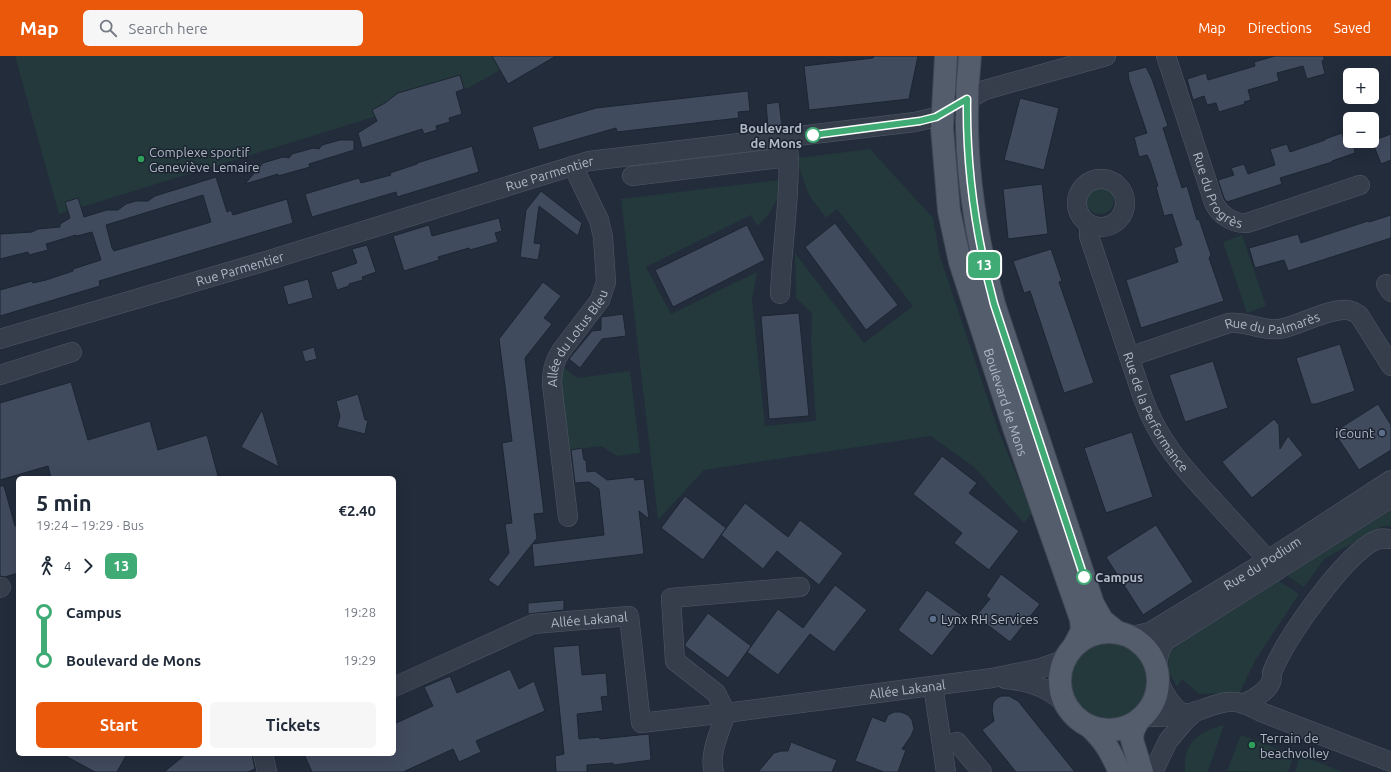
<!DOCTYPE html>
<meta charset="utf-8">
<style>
:root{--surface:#fff;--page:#f6f6f7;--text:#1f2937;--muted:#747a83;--accent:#ea580c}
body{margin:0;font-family:Ubuntu,sans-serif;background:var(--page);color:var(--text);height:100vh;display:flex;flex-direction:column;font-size:15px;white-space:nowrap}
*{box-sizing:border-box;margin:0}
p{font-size:13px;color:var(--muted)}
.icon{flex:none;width:22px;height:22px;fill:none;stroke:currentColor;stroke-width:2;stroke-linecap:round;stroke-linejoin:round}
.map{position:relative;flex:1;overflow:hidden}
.sheet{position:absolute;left:16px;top:420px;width:380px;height:280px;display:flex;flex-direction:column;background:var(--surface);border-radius:6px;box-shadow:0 4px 16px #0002}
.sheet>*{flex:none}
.badge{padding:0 8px;border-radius:6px;font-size:14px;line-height:26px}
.controls{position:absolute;left:1343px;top:12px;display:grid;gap:8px}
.controls a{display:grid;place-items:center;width:36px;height:36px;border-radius:6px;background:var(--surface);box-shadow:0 4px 16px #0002;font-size:20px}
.map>.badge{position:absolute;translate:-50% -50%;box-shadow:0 0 0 2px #fff}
.legs{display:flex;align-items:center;gap:6px;height:44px;padding:0 20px;font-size:13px}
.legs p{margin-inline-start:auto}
.headline{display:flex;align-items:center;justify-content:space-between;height:68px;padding:0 20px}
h1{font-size:22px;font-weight:600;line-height:30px}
.button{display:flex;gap:8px;margin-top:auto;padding:8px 20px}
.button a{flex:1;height:46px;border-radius:6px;background:var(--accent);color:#fff;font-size:16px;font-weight:600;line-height:46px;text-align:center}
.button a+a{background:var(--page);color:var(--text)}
ul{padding:0 20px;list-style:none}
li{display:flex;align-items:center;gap:14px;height:48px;font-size:15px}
li i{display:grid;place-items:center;width:6px;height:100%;margin:0 5px;background:currentColor}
li i::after{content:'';width:10px;height:10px;margin:-5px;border:3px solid;border-radius:50%;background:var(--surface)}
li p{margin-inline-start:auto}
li:first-child i{background:linear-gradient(#0000 50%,currentColor 0)}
li:last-child i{background:linear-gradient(currentColor 50%,#0000 0)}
header{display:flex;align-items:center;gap:24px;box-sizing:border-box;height:56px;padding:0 20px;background:var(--accent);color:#fff}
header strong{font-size:19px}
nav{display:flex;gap:22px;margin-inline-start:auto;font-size:14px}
.search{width:280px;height:36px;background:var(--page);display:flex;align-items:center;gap:10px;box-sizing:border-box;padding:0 14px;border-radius:6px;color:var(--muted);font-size:15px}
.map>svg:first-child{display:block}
</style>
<header>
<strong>Map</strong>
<div class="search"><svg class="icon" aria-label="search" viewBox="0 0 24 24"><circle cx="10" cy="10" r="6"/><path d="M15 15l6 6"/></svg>Search here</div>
<nav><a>Map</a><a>Directions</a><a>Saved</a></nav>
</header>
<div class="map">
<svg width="1391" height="716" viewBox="0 0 1391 716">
<rect width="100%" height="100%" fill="#222c3b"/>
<path fill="#24393c" d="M15 0H525L468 32 59 158Z
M870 93 933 162 940 201 999 376 1032 457 1024 467 974 411 931 380 704 414 658 464 621 143 778 124V141L769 158 757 170 751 159 646 211 671 258 757 216 752 244 765 370 816 365 811 287 812 257 796 242 795 197 864 287 913 250 837 153 826 162 809 139 799 112 797 102Z
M1086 144a14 14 0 1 1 28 0a14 14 0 1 1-28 0Z
M1242 179 1266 250 1247 257 1223 186Z
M562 310 577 322 630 315 640 397 617 400 601 390 570 394 560 322Z
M1391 454V470H1383L1324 503 1304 531 1287 520Z
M1279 525 1299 538 1255 605 1239 638 1220 637 1199 638 1182 623 1177 631 1169 616 1168 597 1183 586Z
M1069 625a40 40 0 1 1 80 0a40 40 0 1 1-80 0Z
M1224 669 1208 715 1209 716H1185C1183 686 1198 676 1224 669Z
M1241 679 1294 699 1288 716 1227 715Z
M1300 699 1343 716H1295Z"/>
<path fill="#414b5e" stroke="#1d2532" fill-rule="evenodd" d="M492 0H556L508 28Z
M874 0H918L909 43 809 54 804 10 873 2Z
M1275 0H1324V4L1322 5 1325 18 1307 23 1303 10 1277 17 1279 25 1248 34 1251 44 1244 46 1245 48 1219 56 1216 47 1207 49 1204 40 1193 44 1187 23 1206 17 1208 24 1255 10 1254 6Z
M1146 11 1152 23 1168 70 1163 72 1182 132 1187 130 1197 164 1199 163 1211 199 1209 202 1224 245 1141 272 1126 224 1178 206 1174 192 1182 189 1172 158 1164 160 1156 131 1158 130 1150 105 1147 99 1139 101 1134 81 1147 77 1129 24 1128 16Z
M460 19 464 33 456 36 462 58 449 62 450 66 436 70 437 74 424 78 422 73 362 92 358 77 377 65 372 54 385 47 398 37Z
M748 35 750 55 738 56 739 62 617 76 616 72 539 94 532 71 596 52Z
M1020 42 1059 52 1044 114 1004 104Z
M779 46 782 70 768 71 766 48Z
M1342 77 1344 84 1350 83V85H1353L1355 97 1332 105V106L1280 122 1282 128 1227 146 1224 142 1218 124 1234 119 1231 112 1244 108 1248 118 1275 109 1270 93 1287 88 1290 96 1325 84V83Z
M1391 78V104L1381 108 1372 85Z
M340 84H354V94L309 108 310 111 278 120V118L245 128 263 107 283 101 289 102 292 98 313 92 319 93 322 89Z
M472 90 479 116 397 141 396 136 312 161 305 138 359 122 361 127 391 119 390 117 417 108V107Z
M216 121 227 156 231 154 233 159 287 143 293 167 99 225 100 230 0 260V234L32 225 33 227 46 224 73 215V213L101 204 92 176 77 180 76 179 46 188 48 194 29 199 28 196 0 203V178L32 176 38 173 60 171V168L70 162 65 146 78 142 84 161 107 154H118L126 148 136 145H148L155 140ZM203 139 211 166 114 195 112 192 106 169Z
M1042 128 1048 178 1008 183 1003 133Z
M541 135 582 167 578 180 539 150 534 187 541 188 538 204 520 201 526 154Z
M1391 159V182L1288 215 1284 204 1255 212 1249 192 1298 178 1301 187 1368 165 1369 166Z
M499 162 502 175 495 177 498 186 470 194 469 192 438 201 439 204 404 215 393 180 429 169 432 180Z
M835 167 898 249 866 274 805 191Z
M747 169 765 204 673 251 655 214Z
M367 189 376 216 362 221 363 224 349 228V230L337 234 331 216 357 207 352 193Z
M1051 193 1062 225 1059 226 1094 327 1064 337 1030 235 1024 237 1013 205Z
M308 223 313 242 288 249 283 230Z
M543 226 561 240 544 262 552 268 525 302 544 457 534 458 537 482 498 531 488 524 509 497 505 468 512 467 502 387 512 385 499 283Z
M799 257 809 360 769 363 761 260Z
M623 258 626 280 602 283 580 312 569 303 592 275 601 274V261Z
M1340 288 1355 335 1316 348H1311L1296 302Z
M314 291 317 303 305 306 302 295Z
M1213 305 1228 352 1185 366 1169 319Z
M71 326 88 384 150 365 158 394 207 379 218 420 210 422H51L48 410 0 424V347Z
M358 338 365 364H368L365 378 337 371 340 360 336 345Z
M1378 348 1391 369V394L1359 414 1334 376Z
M262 354 279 411 241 391Z
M1274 363 1279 369 1280 393 1288 380 1303 399 1252 442 1222 406Z
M1132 376 1153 441 1106 457 1084 392Z
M582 392 584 404H586L587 416 595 415 607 424 634 421 635 424 644 423 649 463 639 455 644 498 534 511 532 488 604 479 599 433 589 426 575 427 571 394Z
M942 400 977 427 969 437 1019 475 989 514 954 487 962 477 913 438Z
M0 430H4L15 470 18 469V517L5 521 0 520Z
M685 440 726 472 703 504 661 472Z
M745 447 788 481 800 464 843 497 819 529 777 495 763 513 721 479Z
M1156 469 1193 526 1143 559 1106 501Z
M1001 518 1040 548 1010 586 976 560 990 543 986 540Z
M835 529 867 554 834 596 810 578 778 619 747 596 778 553 803 572Z
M927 534 963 560 932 600 898 574Z
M564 544V554L528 558V547Z
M708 557 751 590 728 622 685 590V588Z
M579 589 582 619 606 617 608 640 601 641 603 655 577 658 579 683 599 681 600 683 649 678 651 704 614 709 613 707 587 709V716H556L555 700 564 698 553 591Z
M510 613 519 633 534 625 545 655 476 685 481 696 459 706 453 693 403 716H312L304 698H394V668L433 650 424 631 450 620 457 637Z
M1001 640H1009L1018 645 1075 716H1016L982 674 994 665 992 654 993 647 996 643Z
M894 656H901L908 659 912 664 914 673 911 680 902 693 906 694 898 716H884L855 705 872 661 885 666 888 659Z
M791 686 837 704 832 716H758L774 697 781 695H788Z
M62 698H127L117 716H95Z
M186 698H252L255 713 248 716H164Z"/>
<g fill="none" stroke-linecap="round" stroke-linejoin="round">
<defs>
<g id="minor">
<path id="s1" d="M1166 0 1214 147C1220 159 1233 168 1247 167L1360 129"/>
<path d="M632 120 789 101"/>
<circle cx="1101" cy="147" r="24"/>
<path id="s2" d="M1089 168V180L1143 342C1159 386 1183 411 1214 445 1232 465 1250 484 1268 504L1276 515"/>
<path d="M1386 228 1391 236"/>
<path d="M780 238C782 188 791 139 788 90"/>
<path id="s3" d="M0 283 266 205 589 105 915 66 936 61 985 34 1106 0"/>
<path id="s4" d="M1129 301 1229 267C1248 265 1265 277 1284 272 1301 268 1331 252 1348 254 1353 255 1356 257 1359 259L1391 310"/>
<path d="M0 319 72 296"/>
<path id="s5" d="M568 461 552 328C552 315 554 306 561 295L600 244 606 226 603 181 599 164 573 110"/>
<path d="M0 532 1 531"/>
<path id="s6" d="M1128 579H1137L1150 576 1268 504 1391 424"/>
<path d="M1157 614C1158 602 1158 593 1167 584L1391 442"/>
<path d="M1005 623C1028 625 1049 631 1065 648"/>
<path d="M1159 626C1165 639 1171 650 1183 658"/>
<path d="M933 630 946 716"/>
<path id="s7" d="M394 631 533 568 629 560 641 667 726 657 992 622 1041 612 1058 606 1066 600"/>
<path d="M1243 648C1253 643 1266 637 1271 626 1272 623 1272 619 1272 617 1275 608 1280 600 1284 592 1300 565 1350 492 1379 483 1382 482 1387 483 1391 483"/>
<path d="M1143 661C1159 661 1174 661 1190 657 1207 653 1225 641 1244 648 1250 650 1255 653 1261 656L1391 706"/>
<path d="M942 689 957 686 982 716"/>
<path d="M263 698 267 716"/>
<path d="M714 716C708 699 721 673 726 657L716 637 675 605 671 542 800 531"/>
<path d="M1153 716 1168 685 1184 666 1196 655"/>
</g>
<g id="major">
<path id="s8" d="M946 0 942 72 949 155 960 206 1015 375 1081 563 1082 575 1074 590"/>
<path d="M970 0C961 83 972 167 994 248L1093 548 1102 564 1117 576"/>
<circle cx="1109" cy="625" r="49"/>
<path d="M1138 665 1133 675 1132 684 1142 716"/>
<path d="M1089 670C1106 686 1110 695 1120 716"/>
</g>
</defs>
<use href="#minor" stroke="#515966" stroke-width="20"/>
<use href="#major" stroke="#3f4754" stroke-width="24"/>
<use href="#minor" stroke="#363e4c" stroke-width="19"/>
<use href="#major" stroke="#535d6c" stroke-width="22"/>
</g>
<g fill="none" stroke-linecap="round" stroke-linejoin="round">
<defs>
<path id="line-1" d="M813 79 920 65 936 61 967 43C966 113 976 181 994 248L1084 521"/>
</defs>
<use href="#line-1" stroke="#fff" stroke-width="9"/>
<use href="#line-1" stroke="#40ab75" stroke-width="6"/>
</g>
<g fill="#fff" stroke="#40ab75" stroke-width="2">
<circle cx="813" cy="79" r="7"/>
<circle cx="1084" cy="521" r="7"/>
</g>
<g fill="#2e9e5b" stroke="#1b2330" stroke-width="1.5">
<circle cx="141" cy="103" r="4"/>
<circle cx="1252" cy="689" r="4"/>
</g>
<g fill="#5c6f8a" stroke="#1b2330" stroke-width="1.5">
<circle cx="1382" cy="377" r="4"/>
<circle cx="933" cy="563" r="4"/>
</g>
<g text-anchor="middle" stroke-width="3" stroke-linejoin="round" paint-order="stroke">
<g font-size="13" font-weight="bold" fill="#b1b9c7" stroke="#1b2330" text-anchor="end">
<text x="802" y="77">Boulevard<tspan x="802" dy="15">de Mons</tspan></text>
<text x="1095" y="526" text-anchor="start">Campus</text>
</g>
<g font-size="13" fill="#b1b9c7" stroke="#1b2330" text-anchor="start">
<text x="149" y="101">Complexe sportif<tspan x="149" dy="15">Geneviève Lemaire</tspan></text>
<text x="1374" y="382" text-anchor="end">iCount</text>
<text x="941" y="568">Lynx RH Services</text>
<text x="1260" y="687">Terrain de<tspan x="1260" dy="15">beachvolley</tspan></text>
</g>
<g font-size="13" fill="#b1b9c7" stroke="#1b2330">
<text dy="5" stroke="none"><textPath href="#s3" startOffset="574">Rue Parmentier</textPath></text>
<text dy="5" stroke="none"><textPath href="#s1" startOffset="146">Rue du Progrès</textPath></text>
<text dy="5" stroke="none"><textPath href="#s3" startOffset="250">Rue Parmentier</textPath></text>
<text dy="5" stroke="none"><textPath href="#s4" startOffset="150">Rue du Palmarès</textPath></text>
<text dy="5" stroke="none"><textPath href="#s5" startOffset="187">Allée du Lotus Bleu</textPath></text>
<text dy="5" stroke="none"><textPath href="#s8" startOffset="355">Boulevard de Mons</textPath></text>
<text dy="5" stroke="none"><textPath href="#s2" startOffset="201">Rue de la Performance</textPath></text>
<text dy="5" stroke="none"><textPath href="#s6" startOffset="154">Rue du Podium</textPath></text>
<text dy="5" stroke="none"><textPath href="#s7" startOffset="209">Allée Lakanal</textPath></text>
<text dy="5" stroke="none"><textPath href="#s7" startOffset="625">Allée Lakanal</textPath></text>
</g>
</g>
</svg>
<div class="controls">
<a>+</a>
<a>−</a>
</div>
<b class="badge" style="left:984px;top:209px;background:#40ab75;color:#fff">13</b>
<section class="sheet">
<div class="headline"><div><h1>5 min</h1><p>19:24 – 19:29 · Bus</p></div><b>€2.40</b></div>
<div class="legs"><svg class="icon" aria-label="walk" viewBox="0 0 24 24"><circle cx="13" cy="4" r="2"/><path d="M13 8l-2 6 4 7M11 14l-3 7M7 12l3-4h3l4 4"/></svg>4<svg class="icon" aria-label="forward" viewBox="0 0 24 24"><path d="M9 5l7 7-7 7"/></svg><b class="badge" style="background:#40ab75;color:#fff">13</b></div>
<ul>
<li><i style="color:#40ab75"></i><b>Campus</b><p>19:28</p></li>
<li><i style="color:#40ab75"></i><b>Boulevard de Mons</b><p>19:29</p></li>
</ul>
<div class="button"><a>Start</a><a>Tickets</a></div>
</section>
</div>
